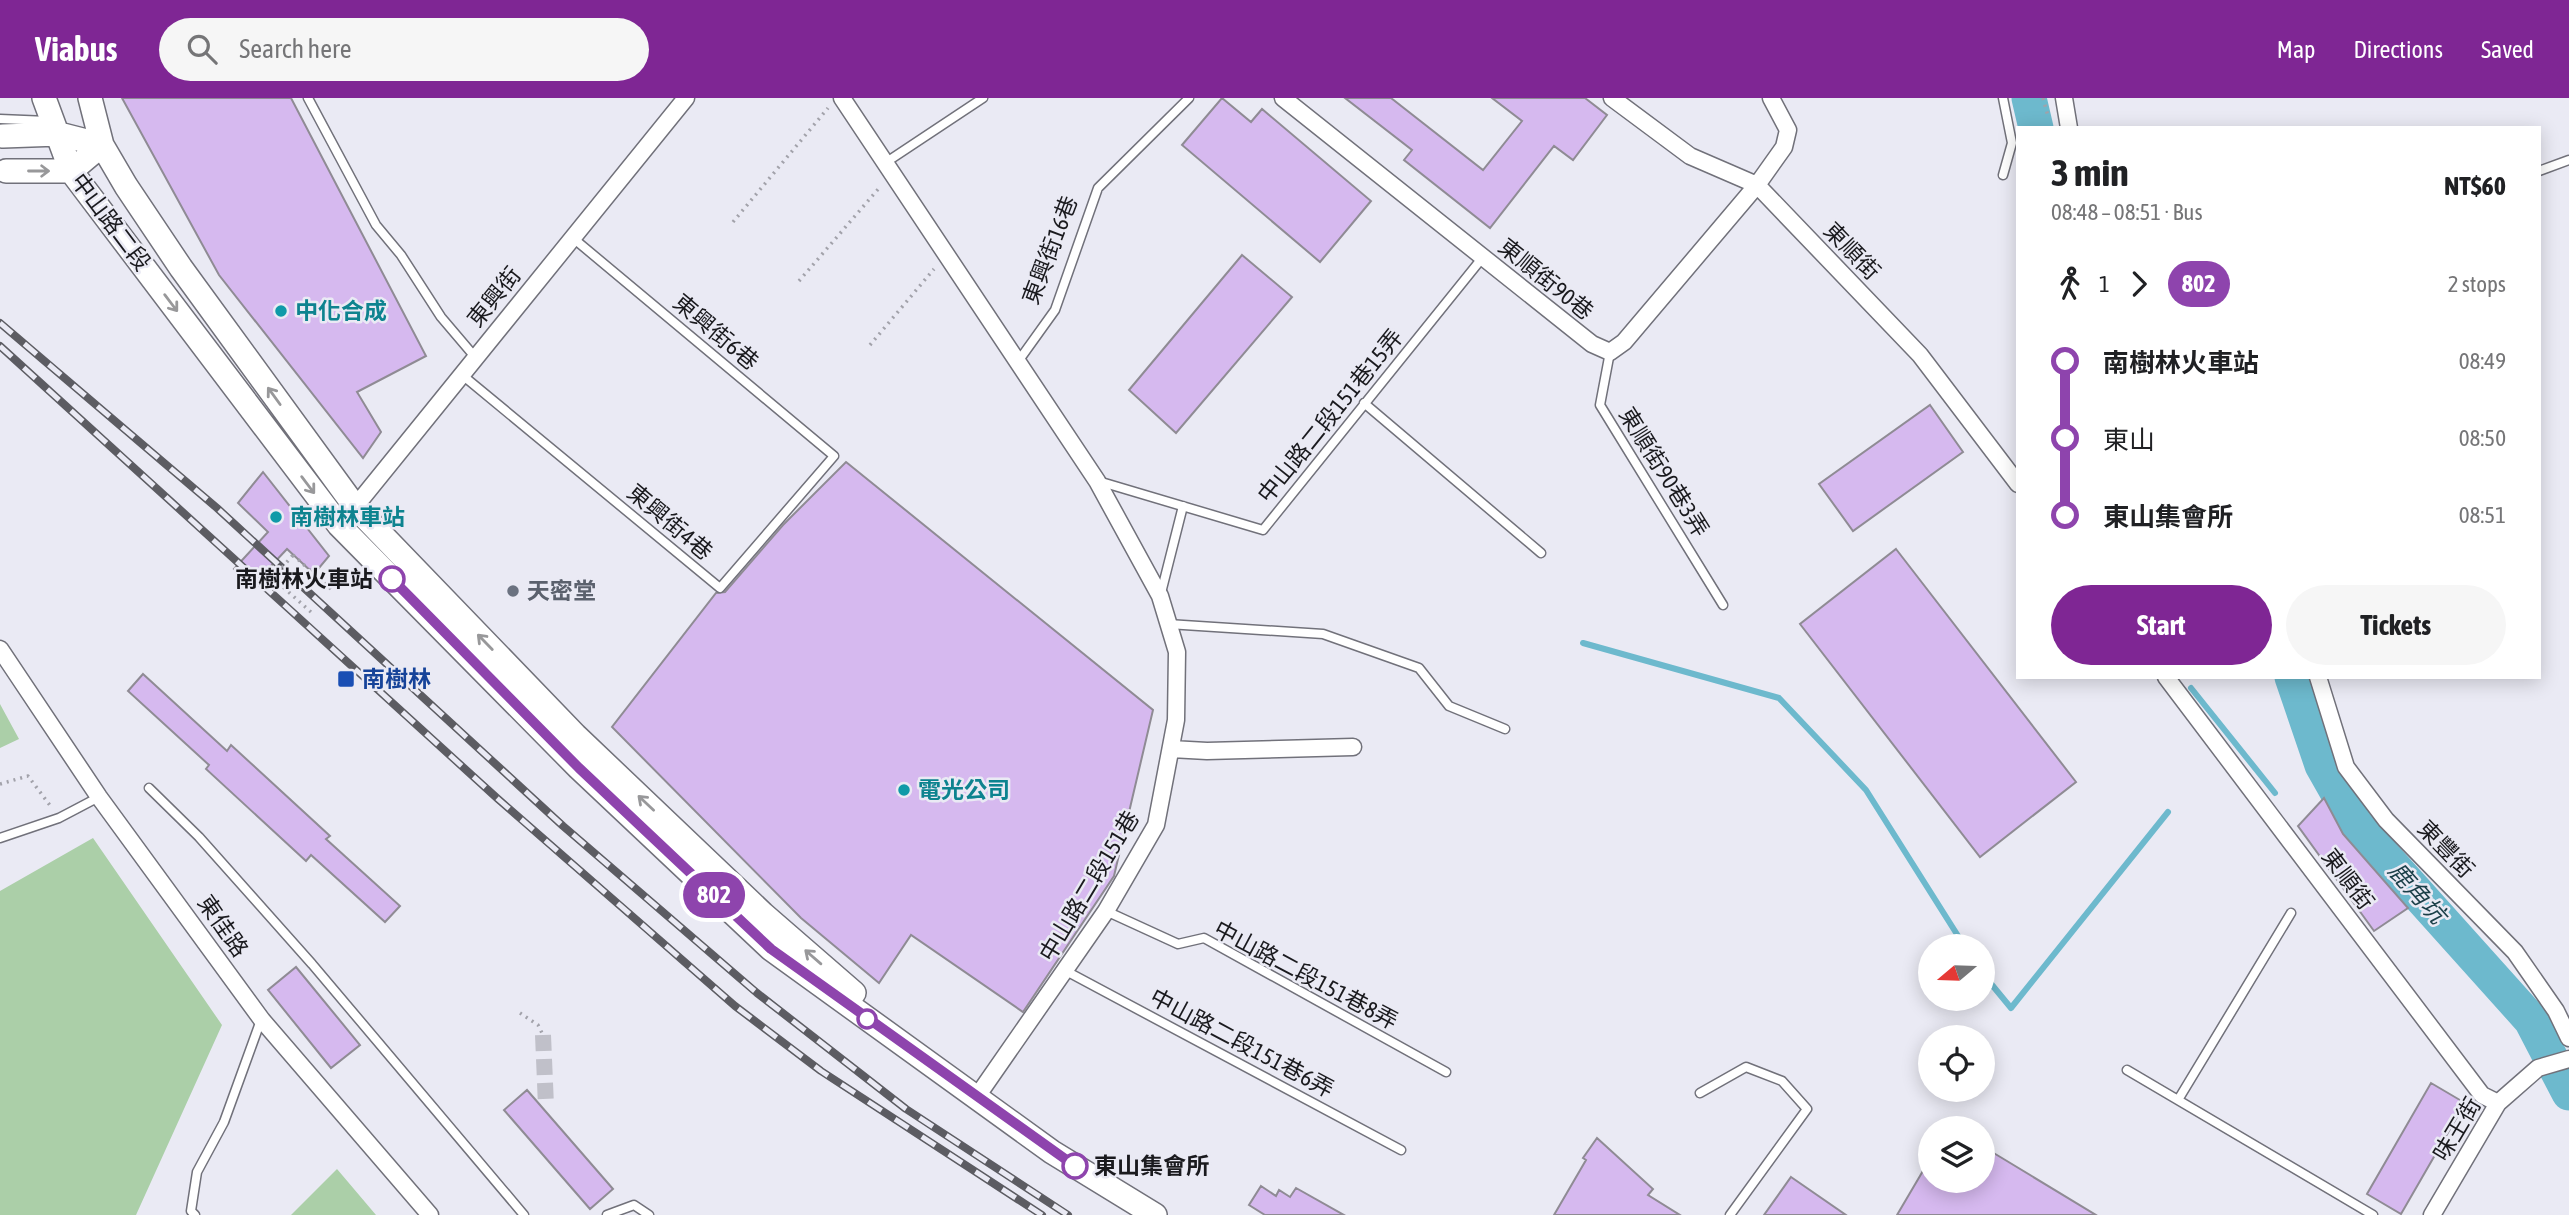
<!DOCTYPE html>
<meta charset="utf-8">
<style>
:root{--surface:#fff;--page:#f6f6f6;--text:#202124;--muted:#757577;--accent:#7f2694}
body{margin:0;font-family:"Asap Condensed","Noto Sans TC",sans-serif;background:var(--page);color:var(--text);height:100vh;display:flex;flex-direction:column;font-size:26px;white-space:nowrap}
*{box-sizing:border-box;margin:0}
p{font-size:23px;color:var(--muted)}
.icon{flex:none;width:38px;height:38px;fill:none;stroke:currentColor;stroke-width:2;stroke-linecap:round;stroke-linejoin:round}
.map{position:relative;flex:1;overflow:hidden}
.details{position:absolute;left:2016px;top:28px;width:525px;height:553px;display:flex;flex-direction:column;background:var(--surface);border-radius:0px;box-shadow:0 4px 18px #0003}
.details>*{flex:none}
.badge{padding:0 14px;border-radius:23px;font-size:24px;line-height:46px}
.needle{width:46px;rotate:251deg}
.controls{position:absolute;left:1918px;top:836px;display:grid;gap:14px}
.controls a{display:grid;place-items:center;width:77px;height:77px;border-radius:50%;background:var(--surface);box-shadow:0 4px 18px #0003;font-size:35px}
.map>.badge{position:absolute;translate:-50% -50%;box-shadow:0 0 0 4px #fff}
.legs{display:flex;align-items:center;gap:10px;height:77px;padding:0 35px;font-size:23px}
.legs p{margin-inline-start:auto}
.overview{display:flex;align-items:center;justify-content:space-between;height:119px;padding:0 35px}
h1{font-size:38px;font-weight:700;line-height:52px}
.action{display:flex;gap:14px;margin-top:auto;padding:14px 35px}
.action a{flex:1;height:80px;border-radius:42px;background:var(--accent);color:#fff;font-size:28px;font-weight:700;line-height:80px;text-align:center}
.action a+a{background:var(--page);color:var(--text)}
ul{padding:0 35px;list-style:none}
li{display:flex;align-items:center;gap:24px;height:77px;font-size:26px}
li i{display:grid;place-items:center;width:10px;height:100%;margin:0 9px;background:currentColor}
li i::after{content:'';width:18px;height:18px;margin:-9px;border:5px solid;border-radius:50%;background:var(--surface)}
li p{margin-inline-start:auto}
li:first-child i{background:linear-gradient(#0000 50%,currentColor 0)}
li:last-child i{background:linear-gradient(currentColor 50%,#0000 0)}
header{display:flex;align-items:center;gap:42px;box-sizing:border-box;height:98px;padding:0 35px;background:var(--accent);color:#fff}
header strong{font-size:33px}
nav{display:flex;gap:38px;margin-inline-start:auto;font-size:24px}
.search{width:490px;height:63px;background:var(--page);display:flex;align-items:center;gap:18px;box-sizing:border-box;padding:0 24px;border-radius:38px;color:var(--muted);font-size:26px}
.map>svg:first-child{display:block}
</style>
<header>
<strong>Viabus</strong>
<div class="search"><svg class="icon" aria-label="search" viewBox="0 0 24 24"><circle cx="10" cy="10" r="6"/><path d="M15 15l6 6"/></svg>Search here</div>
<nav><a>Map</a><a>Directions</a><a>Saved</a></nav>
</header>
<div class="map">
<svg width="2569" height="1117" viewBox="0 0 2569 1117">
<rect width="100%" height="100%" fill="#eaeaf4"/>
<path fill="#abcfa8" d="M0 606 19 641 0 650Z
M93 740 222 927 136 1117H0V793Z
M337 1071 376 1117H291Z"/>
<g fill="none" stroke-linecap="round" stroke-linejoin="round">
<path stroke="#6db9cd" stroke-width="6" d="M1583 545 1779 600 1866 692 1965 849
M2191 590 2275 695
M1983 876 2011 910 2168 714"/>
<path stroke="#6db9cd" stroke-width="35" d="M2029 0 2036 30
M2292 579 2322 667 2356 727 2531 922 2569 995"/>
</g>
<path fill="#d6b9ef" stroke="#8f8b94" stroke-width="2" d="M122 0H291L426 258 357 294 381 334 363 360 219 177Z
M1222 0 1251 24 1262 11 1371 103 1320 164 1182 47Z
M1345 0H1391L1483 72 1522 23 1492 0H1585L1607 17 1573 62 1554 48 1490 130 1404 62 1412 52Z
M1242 157 1292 199 1176 335 1129 292Z
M1930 307 1963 354 1853 433 1819 386Z
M846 364 1153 612 1114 778 1023 914 911 837 879 885 801 820 612 629 716 495 725 494 783 427Z
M263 374 329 458 314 476 287 451 253 487 234 471 268 434 238 405Z
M1896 451 2076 684 1980 759 1800 526Z
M143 576 227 653 231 647 330 738 326 741 400 808 385 824 311 757 306 763 206 671 209 667 128 593Z
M2324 700 2343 736 2408 810 2374 833 2298 728Z
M296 869 360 947 331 970 268 892Z
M2431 985 2465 1005 2401 1116 2367 1096Z
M527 992 613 1091 590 1111 504 1012Z
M1597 1040 1653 1091 1648 1097 1680 1117H1554L1586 1062 1583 1060Z
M1983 1049 1997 1057 2096 1117H1897L1930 1061V1083H1983Z
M1791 1079 1846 1117H1764Z
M1261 1088 1276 1098 1279 1092 1290 1099 1296 1090 1344 1117H1265L1249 1107Z"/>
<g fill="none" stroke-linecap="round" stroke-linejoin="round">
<path stroke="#c0c0c9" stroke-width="16" stroke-dasharray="16 8" stroke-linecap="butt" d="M543 937 546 1008"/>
<defs>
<path id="lane" d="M308 0 376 127 401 157 441 219 475 259
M2003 0 2012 45 2003 77
M0 21 48 23
M885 65 983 0
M2539 73 2569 62
M1610 254 1600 307 1723 507
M1017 265 1055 212 1098 90 1189 0
M461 276 720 490 834 358 573 140
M1364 305 1541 455
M1098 383 1263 432 1483 159
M1161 495 1183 408
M1168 526 1323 536 1419 570 1449 608 1505 631
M149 690 199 739 312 866 524 1117
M0 740 59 720 99 699
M1106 813 1178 846 1204 840 1446 974
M1066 873 1401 1052
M2127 972 2373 1117
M1700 995 1746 969 1782 983 1807 1011 1730 1117
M2178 1002 2291 815
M195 1117 191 1113 197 1074 224 1024 261 922
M607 1117 634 1107 649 1117"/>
<path id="street" d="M842 0 1097 383 1160 498 1177 554 1176 622 1156 727 1106 813 976 1000
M1283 0 1592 246 1610 254 1624 244 1757 87 1784 49 1788 32 1771 0
M1612 0 1690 58 1757 87 1920 257 2018 386
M2064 0 2069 30
M350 415 686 0
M0 551 99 699 262 922 430 1117
M2166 579 2482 997 2498 1005
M2318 579 2346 669 2386 722 2515 854 2556 913 2569 940
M1171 651 1207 653 1353 649
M2432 1117 2498 1005 2538 970 2569 961"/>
<path id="secondary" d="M44 0 71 73 339 427 579 670 771 851 1052 1054 1155 1117
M90 0 102 47 126 88 181 170 356 410 575 637 763 816 854 895
M3 38 59 36 102 47
M6 73H71L102 47"/>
</defs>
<use href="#lane" stroke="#71717a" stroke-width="11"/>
<use href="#street" stroke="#71717a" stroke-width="19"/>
<use href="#secondary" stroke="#71717a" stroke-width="26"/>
<path stroke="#a2a2aa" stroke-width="3.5" stroke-dasharray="2 5" stroke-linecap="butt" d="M2043 0 2048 18
M733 124 828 10
M799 183 880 89
M870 247 934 171
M293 457 332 492
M273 480 312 515
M0 686 28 678 52 710
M520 915 538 927 543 937"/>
<use href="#lane" stroke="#fff" stroke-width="8"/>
<use href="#street" stroke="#fff" stroke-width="16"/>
<use href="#secondary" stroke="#fff" stroke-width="23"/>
<defs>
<path id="rail" d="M0 225 217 410 563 728 757 895 906 1011 1068 1117
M0 248 498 701 735 908 821 973 1042 1117"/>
</defs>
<use href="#rail" stroke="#5c5c62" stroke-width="8"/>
<use href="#rail" stroke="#eaeaf4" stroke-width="5" stroke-dasharray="16" stroke-linecap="butt"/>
<path stroke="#a2a2aa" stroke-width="3.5" stroke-dasharray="2 5" stroke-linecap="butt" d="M273 480 293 457"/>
</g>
<defs><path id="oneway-shaft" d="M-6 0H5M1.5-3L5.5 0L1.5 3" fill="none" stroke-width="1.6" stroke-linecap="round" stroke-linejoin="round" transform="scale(1.75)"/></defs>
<g stroke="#98989a">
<use href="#oneway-shaft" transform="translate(39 73)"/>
<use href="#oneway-shaft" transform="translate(171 205) rotate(53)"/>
<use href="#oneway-shaft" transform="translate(274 298) rotate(-126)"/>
<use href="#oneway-shaft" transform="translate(308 387) rotate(53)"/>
<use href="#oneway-shaft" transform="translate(485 544) rotate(-134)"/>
<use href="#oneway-shaft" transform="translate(646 705) rotate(-137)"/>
<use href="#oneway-shaft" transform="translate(813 859) rotate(-139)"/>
</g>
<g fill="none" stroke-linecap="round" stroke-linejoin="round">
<defs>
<path id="line-1" d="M392 481 579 670 771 851 1075 1068"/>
</defs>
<use href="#line-1" stroke="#fff" stroke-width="16"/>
<use href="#line-1" stroke="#8e44ad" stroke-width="10"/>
</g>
<g fill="#0f9aa8" stroke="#eaeaf4" stroke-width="2.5">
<circle cx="281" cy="213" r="7"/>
<circle cx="276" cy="419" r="7"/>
<circle cx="904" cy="692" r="7"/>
</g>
<g fill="#fff" stroke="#8e44ad" stroke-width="3.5">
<circle cx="392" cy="481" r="12"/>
<circle cx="867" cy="921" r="9"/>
<circle cx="1075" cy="1068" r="12"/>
</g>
<circle fill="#6b7280" stroke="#eaeaf4" stroke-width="2.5" cx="513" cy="493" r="7"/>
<rect fill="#1a4fb4" stroke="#eaeaf4" stroke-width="2.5" x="337" y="572" width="18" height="18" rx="3.5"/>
<g text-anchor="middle" stroke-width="5" stroke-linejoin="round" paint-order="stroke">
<g font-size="23" fill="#1a1a1e" stroke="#eaeaf4">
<text transform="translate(111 124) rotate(53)" y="8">中山路二段</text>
<text transform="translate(1050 152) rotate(-69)" y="8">東興街16巷</text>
<text transform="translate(1852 153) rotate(46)" y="8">東順街</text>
<text transform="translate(1546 181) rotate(39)" y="8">東順街90巷</text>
<text transform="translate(494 199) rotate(-51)" y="8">東興街</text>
<text transform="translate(716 234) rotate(40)" y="8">東興街6巷</text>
<text transform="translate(1330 318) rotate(-51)" y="8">中山路二段151巷15弄</text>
<text transform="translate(1664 374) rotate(58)" y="8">東順街90巷3弄</text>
<text transform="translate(670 424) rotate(40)" y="8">東興街4巷</text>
<text transform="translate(2446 751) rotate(46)" y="8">東豐街</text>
<text transform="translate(2348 781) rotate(53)" y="8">東順街</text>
<text transform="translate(1089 788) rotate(-59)" y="8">中山路二段151巷</text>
<text transform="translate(223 828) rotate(55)" y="8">東佳路</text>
<text transform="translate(1306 877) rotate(28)" y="8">中山路二段151巷8弄</text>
<text transform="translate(1242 945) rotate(28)" y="8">中山路二段151巷6弄</text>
<text transform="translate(2457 1031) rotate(-59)" y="8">味王街</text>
</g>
<g font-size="23" font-weight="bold" fill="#0d838f" stroke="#eaeaf4" text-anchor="start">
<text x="295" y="221">中化合成</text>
<text x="290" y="427">南樹林車站</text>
<text x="918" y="700">電光公司</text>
</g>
<g font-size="23" font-weight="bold" fill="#1a1a1e" stroke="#eaeaf4" text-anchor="end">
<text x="373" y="489">南樹林火車站</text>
<text x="1094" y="1076" text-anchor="start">東山集會所</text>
</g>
<g font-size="23" font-weight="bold" fill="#5b616d" stroke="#eaeaf4" text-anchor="start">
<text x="527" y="501">天密堂</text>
</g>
<g font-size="23" font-weight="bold" fill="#164399" stroke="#eaeaf4" text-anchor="start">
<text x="362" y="589">南樹林</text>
</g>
<g font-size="24" font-style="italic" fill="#1b3f48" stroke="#eaeaf4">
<text transform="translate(2417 795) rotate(48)" y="8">鹿角坑</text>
</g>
</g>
</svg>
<div class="controls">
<a><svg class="needle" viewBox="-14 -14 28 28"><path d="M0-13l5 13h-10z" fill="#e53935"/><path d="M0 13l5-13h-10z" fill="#757577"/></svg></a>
<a><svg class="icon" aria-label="locate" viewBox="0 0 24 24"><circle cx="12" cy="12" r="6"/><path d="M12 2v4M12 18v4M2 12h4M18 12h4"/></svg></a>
<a><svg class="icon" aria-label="layers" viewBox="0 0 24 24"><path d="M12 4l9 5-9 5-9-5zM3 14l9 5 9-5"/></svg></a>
</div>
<b class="badge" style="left:714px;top:797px;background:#8e44ad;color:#fff">802</b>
<section class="details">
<div class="overview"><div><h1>3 min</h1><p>08:48 – 08:51 · Bus</p></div><b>NT$60</b></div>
<div class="legs"><svg class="icon" aria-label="walk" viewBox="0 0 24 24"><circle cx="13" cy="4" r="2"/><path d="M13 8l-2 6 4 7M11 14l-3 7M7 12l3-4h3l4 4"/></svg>1<svg class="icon" aria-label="forward" viewBox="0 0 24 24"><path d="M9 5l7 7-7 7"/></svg><b class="badge" style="background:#8e44ad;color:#fff">802</b><p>2 stops</p></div>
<ul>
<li><i style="color:#8e44ad"></i><b>南樹林火車站</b><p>08:49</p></li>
<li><i style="color:#8e44ad"></i><span>東山</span><p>08:50</p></li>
<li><i style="color:#8e44ad"></i><b>東山集會所</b><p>08:51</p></li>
</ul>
<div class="action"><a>Start</a><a>Tickets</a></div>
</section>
</div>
